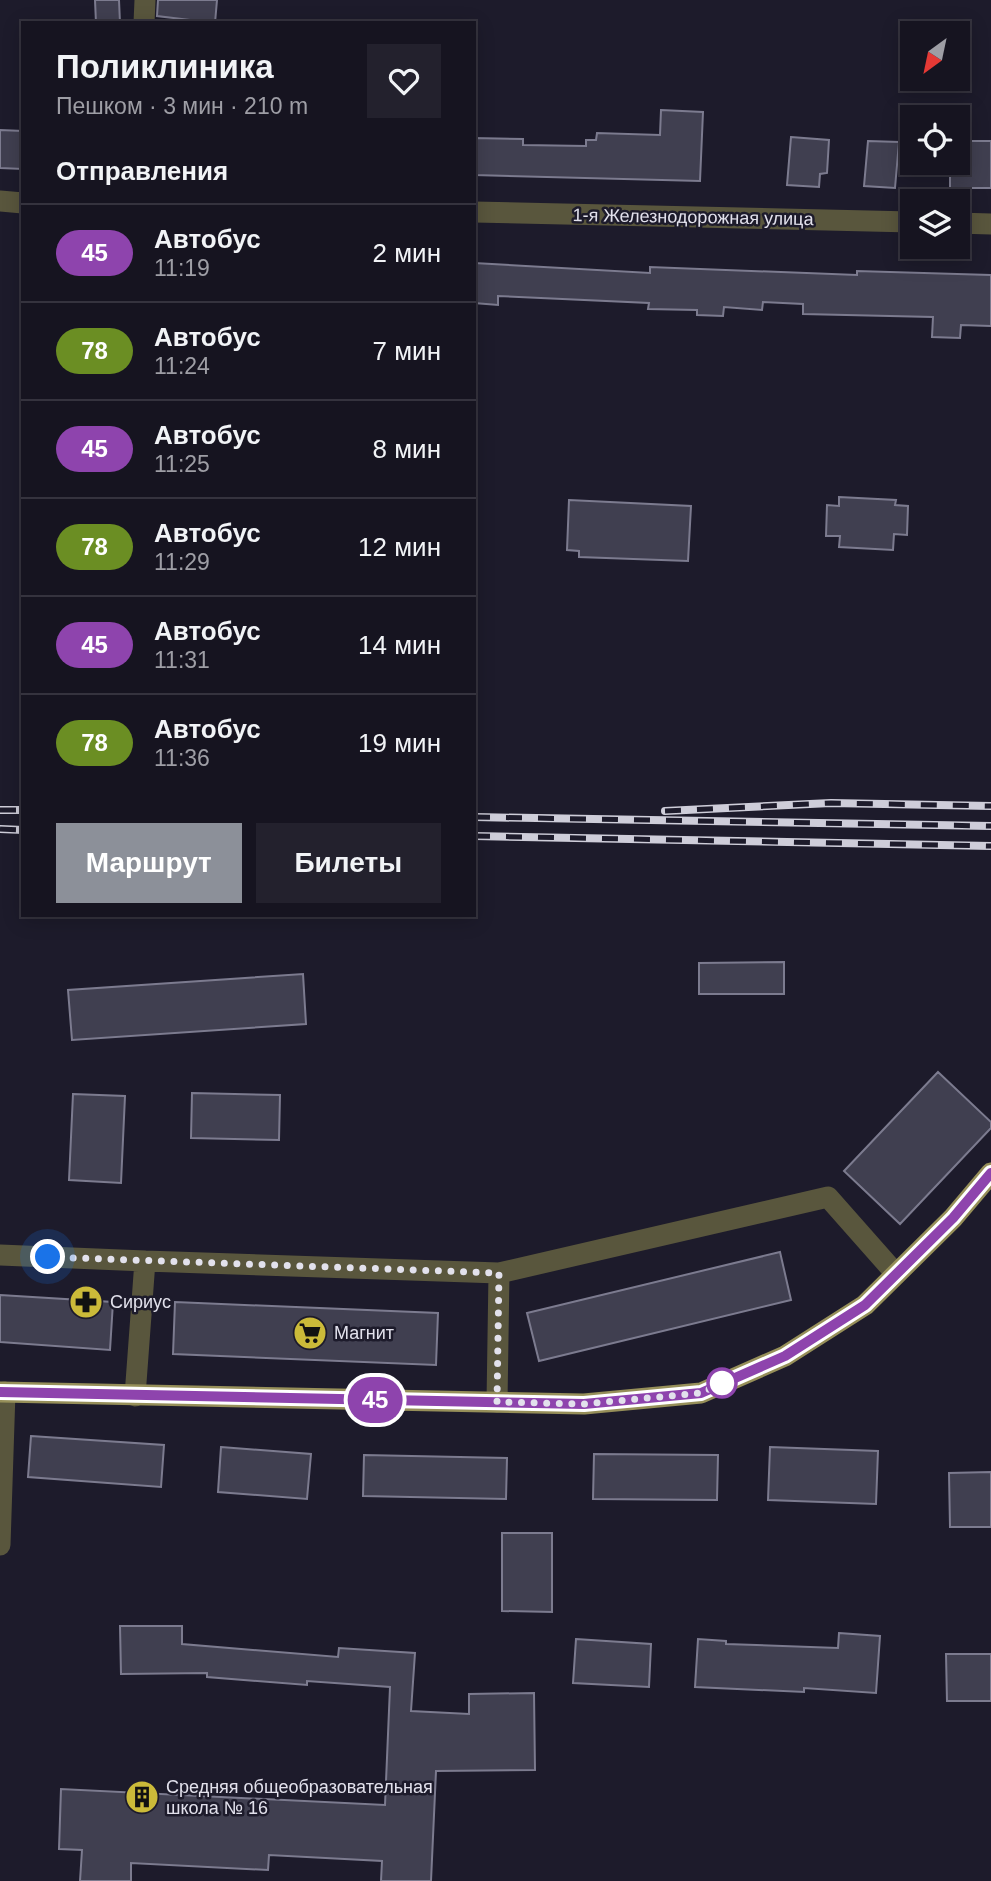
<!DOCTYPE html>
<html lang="ru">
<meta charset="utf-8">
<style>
:root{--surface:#161420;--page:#23212d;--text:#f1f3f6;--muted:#9e9ea5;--line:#35333e;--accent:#8c9099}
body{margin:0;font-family:Arial,sans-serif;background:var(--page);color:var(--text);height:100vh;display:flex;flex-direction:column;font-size:26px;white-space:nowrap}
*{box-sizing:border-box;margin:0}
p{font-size:23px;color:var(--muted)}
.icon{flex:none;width:38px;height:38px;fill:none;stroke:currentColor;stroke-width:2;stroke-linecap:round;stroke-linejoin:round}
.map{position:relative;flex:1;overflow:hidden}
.side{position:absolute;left:21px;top:21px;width:455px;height:896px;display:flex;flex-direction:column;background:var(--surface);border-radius:0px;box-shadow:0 4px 18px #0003,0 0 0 2px var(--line)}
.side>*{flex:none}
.badge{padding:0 14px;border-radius:23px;font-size:24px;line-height:46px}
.needle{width:46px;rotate:213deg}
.controls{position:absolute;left:900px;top:21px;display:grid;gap:14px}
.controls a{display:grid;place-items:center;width:70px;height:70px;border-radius:0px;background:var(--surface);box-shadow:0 4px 18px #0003,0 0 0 2px var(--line);font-size:35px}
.you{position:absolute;width:35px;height:35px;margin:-18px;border:5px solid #fff;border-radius:50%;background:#1a73e8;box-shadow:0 0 0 10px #1a73e833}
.map>.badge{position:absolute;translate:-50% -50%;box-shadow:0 0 0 4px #fff}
h2{padding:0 35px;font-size:26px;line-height:63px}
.round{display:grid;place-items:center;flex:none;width:74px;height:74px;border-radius:0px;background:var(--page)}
.summary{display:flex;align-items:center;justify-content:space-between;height:119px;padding:0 35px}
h1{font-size:33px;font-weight:700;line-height:52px}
.button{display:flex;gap:14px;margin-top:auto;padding:14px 35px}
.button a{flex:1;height:80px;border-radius:0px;background:var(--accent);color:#fff;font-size:28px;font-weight:700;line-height:80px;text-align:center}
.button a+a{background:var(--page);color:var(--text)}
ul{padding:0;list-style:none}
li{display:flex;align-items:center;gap:21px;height:98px;padding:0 35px;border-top:2px solid var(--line)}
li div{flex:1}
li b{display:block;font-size:26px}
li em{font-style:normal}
li .badge{min-width:77px;font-weight:700;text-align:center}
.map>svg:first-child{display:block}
</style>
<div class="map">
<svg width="991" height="1881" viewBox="0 0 991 1881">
<rect width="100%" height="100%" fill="#1d1b2b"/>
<path fill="#403f50" stroke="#7c7b8f" stroke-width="2" d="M95 0H119L120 23H96Z
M158 0H217L215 23 157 16Z
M661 110 703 112 700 181 474 175V138L523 139V145L586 146V140H596L597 133 660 135Z
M0 130 23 131V169L0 168Z
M791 137 829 140 827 173 820 174 819 187 787 185Z
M868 141 899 142 895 188 864 186Z
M957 141H991V188H950V163H957Z
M474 263 650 273V267L857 275V271L991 275V326L961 325 960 338 932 337 933 317 803 314V304L763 302 762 310 724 307 723 316 697 315V310L648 309 649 303 498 296V305L474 303Z
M839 497 896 500 895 505 908 506 907 535 894 534 893 550 839 547 840 536H826L827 505 839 506Z
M569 500 691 506 688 561 579 557V551L567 550Z
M784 962V994H699V963Z
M303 974 306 1024 72 1040 68 990Z
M938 1072 991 1122V1128L900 1224 844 1171Z
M192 1093 280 1095 279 1140 191 1138Z
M73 1094 125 1096 121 1183 69 1180Z
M780 1252 791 1300 539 1361 527 1313Z
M0 1295 113 1302 110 1350 0 1342Z
M175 1302 438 1313 436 1365 173 1354Z
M31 1436 164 1445 161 1487 28 1477Z
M221 1447 311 1454 307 1499 218 1492Z
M770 1447 878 1451 876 1504 768 1500Z
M594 1454 718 1455 717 1500 593 1499Z
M364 1455 507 1458 506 1499 363 1496Z
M991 1472V1527H950L949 1473Z
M502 1533H552V1612L502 1611Z
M120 1626H182V1644L338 1657 339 1648 415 1653 411 1711 469 1714V1694L534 1693 535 1770 436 1771 431 1881H381L382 1861 269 1855 268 1870 131 1863V1881H80L82 1850 59 1849 61 1789 385 1805 390 1687 307 1681V1685L207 1677V1673L121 1674Z
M839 1633 880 1636 876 1693 804 1688V1692L695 1687 698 1639 726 1641V1644L838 1648Z
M576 1639 651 1644 649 1687 573 1683Z
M946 1654H991V1701H947Z"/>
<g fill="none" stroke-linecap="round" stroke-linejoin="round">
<path stroke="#59563d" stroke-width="21" d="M144 23 145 0
M0 201 23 203
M474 212 912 222
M957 223 991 224
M0 1255 145 1261
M499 1273 828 1197 896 1274
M135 1396 145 1261 499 1273 497 1402
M0 1545 5 1392"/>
<path stroke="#968f59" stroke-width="21" d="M0 1392 584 1404 701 1393 785 1356 865 1305 953 1218 991 1173"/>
<defs>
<path id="rail" d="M0 810H23
M665 811 831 803 991 806
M474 817 991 826
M0 829 23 830
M474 836 991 846"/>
</defs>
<use href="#rail" stroke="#cecdd9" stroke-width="8"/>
<use href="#rail" stroke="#1d1b2b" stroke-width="5" stroke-dasharray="16" stroke-linecap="butt"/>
</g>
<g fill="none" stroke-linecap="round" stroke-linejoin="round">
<defs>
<path id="line" d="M0 1392 584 1404 701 1393 785 1356 865 1305 953 1218 991 1173"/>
</defs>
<use href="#line" stroke="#fff" stroke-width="16"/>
<use href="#line" stroke="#8e44ad" stroke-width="10"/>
<path stroke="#e2e1ec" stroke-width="7" stroke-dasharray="0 12.6" d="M48 1257 499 1273 497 1402 584 1404 701 1393 722 1383"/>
</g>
<defs>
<symbol id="pharmacy-disc" viewBox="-11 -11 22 22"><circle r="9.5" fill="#cbba39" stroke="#1d1b2b"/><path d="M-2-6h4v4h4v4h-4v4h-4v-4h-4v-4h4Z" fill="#111"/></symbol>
<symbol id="supermarket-disc" viewBox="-11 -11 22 22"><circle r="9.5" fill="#cbba39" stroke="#1d1b2b"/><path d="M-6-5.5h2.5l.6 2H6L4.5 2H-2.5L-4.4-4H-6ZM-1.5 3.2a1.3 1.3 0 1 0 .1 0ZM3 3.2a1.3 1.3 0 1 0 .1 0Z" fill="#111"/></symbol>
<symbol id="building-disc" viewBox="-11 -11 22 22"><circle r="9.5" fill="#cbba39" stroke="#1d1b2b"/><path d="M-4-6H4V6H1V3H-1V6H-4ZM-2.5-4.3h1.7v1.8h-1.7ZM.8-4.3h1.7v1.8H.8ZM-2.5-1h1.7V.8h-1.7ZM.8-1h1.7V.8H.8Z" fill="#111"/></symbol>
</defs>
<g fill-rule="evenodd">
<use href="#pharmacy-disc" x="67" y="1283" width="38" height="38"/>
<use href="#supermarket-disc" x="291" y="1314" width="38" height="38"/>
<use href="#building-disc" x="123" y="1778" width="38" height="38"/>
</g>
<circle fill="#fff" stroke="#8e44ad" stroke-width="3.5" cx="722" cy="1383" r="14"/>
<g text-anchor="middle" stroke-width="5" stroke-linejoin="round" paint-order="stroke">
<g font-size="18" fill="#e2e1ec" stroke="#1d1b2b">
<text transform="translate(693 217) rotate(1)" y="6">1-я Железнодорожная улица</text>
</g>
<g font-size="18" fill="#e2e1ec" stroke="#1d1b2b" text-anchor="start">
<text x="110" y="1308">Сириус</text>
<text x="334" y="1339">Магнит</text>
<text x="166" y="1793">Средняя общеобразовательная<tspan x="166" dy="21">школа № 16</tspan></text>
</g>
</g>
</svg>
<div class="controls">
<a><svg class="needle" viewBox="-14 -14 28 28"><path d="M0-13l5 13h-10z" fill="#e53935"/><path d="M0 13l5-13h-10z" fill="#9e9ea5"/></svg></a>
<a><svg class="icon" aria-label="locate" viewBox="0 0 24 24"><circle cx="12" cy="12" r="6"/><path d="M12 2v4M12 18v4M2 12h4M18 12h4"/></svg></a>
<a><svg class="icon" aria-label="layers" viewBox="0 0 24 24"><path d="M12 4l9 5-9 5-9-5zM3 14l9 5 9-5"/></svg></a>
</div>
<div class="you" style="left:48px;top:1257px"></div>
<b class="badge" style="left:375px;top:1400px;background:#8e44ad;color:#fff">45</b>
<section class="side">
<div class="summary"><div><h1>Поликлиника</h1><p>Пешком · 3 мин · 210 m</p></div><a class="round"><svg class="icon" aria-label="heart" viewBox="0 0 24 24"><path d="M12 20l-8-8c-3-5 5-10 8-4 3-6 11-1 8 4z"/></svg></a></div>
<h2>Отправления</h2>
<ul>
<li><span class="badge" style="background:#8e44ad;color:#fff">45</span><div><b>Автобус</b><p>11:19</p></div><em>2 мин</em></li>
<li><span class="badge" style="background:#6b8e23;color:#fff">78</span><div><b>Автобус</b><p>11:24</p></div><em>7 мин</em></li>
<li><span class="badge" style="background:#8e44ad;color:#fff">45</span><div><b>Автобус</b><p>11:25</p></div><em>8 мин</em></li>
<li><span class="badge" style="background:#6b8e23;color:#fff">78</span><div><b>Автобус</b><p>11:29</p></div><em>12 мин</em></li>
<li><span class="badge" style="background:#8e44ad;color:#fff">45</span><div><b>Автобус</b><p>11:31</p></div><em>14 мин</em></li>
<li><span class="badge" style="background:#6b8e23;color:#fff">78</span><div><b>Автобус</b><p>11:36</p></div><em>19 мин</em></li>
</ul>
<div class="button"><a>Маршрут</a><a>Билеты</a></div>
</section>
</div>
